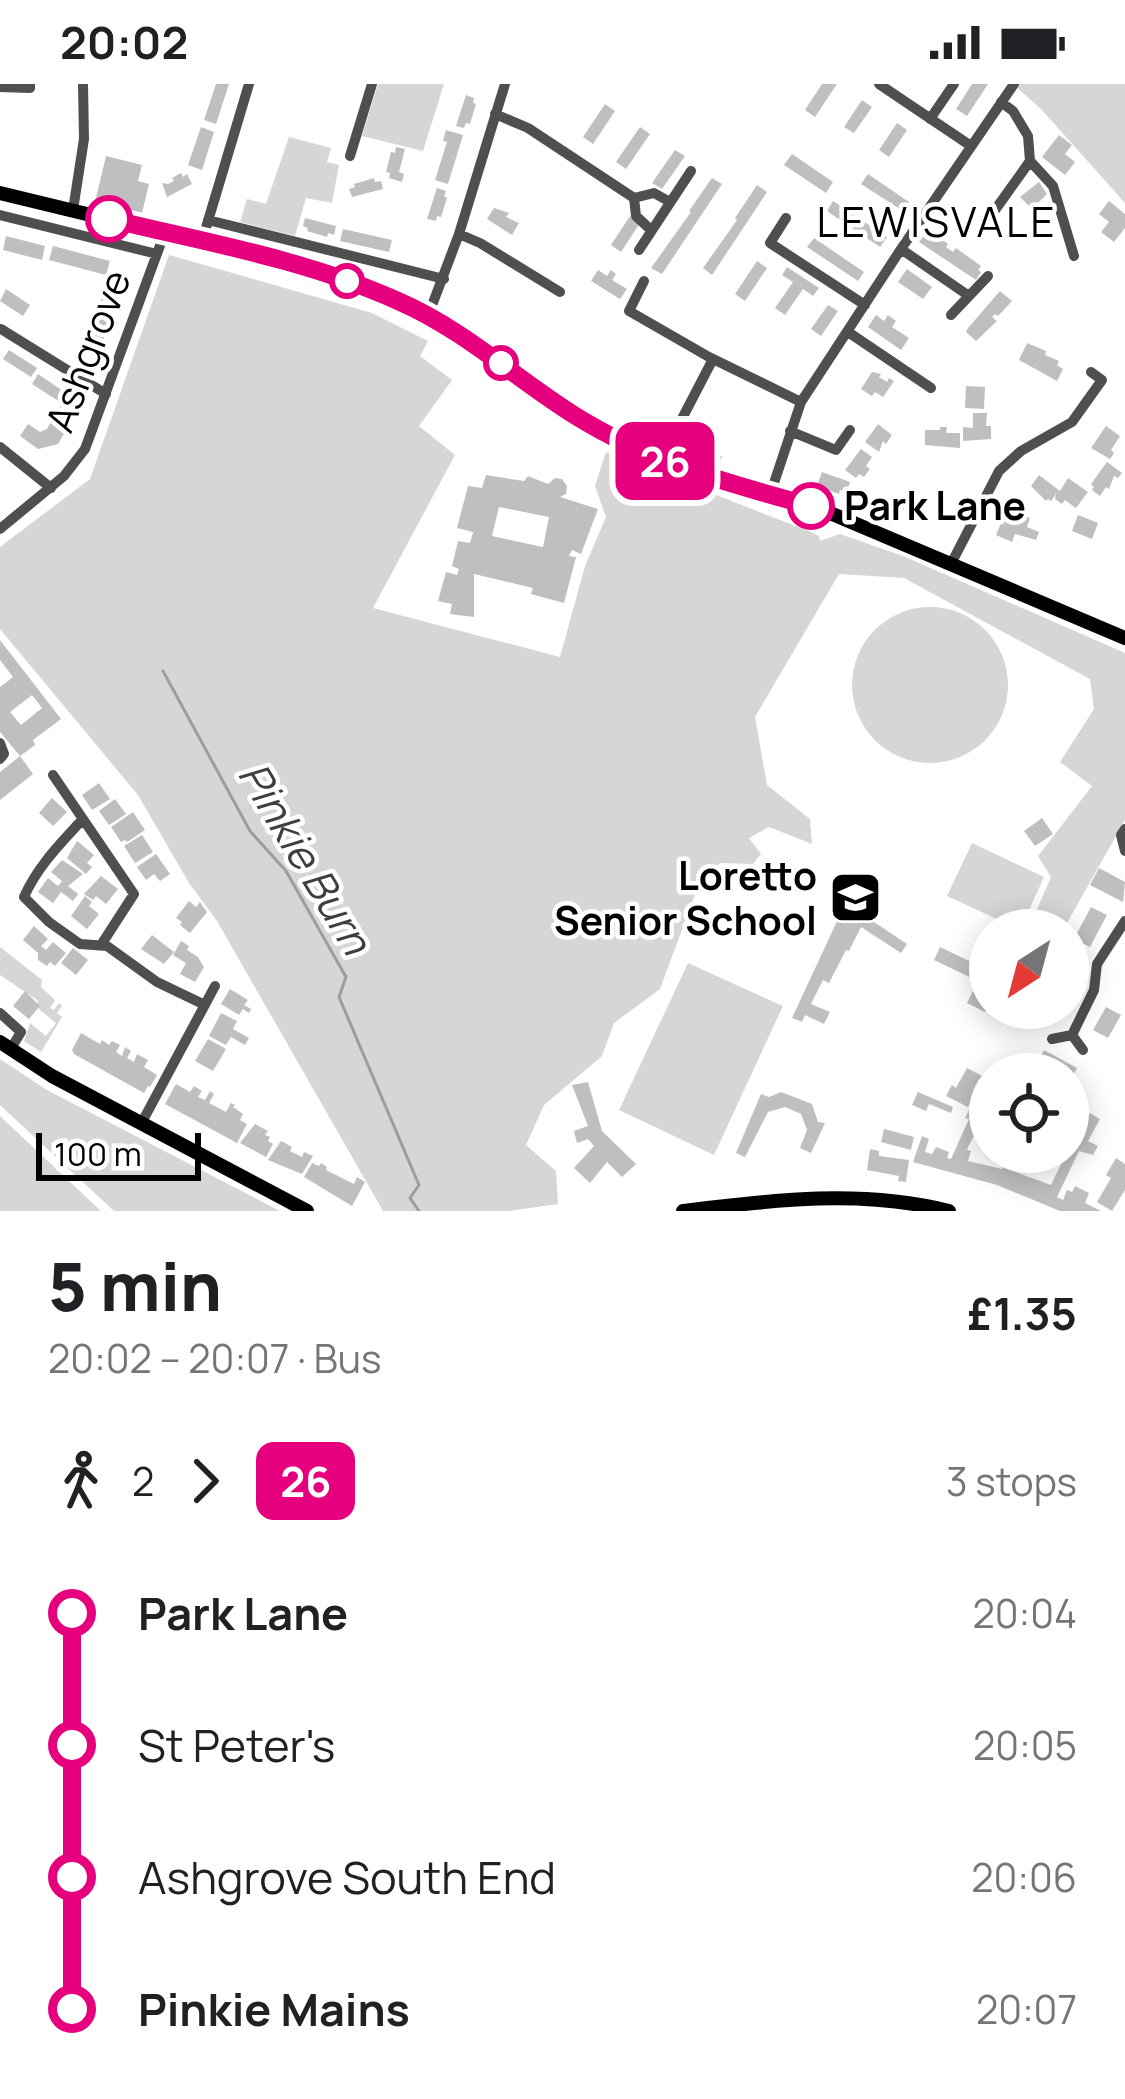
<!DOCTYPE html>
<meta charset="utf-8">
<style>
:root{--surface:#fff;--page:#f6f6f6;--text:#202124;--muted:#757577}
body{margin:0;font-family:Manrope,sans-serif;background:var(--page);color:var(--text);height:100vh;display:flex;flex-direction:column;font-size:45px;white-space:nowrap}
*{box-sizing:border-box;margin:0}
p{font-size:39px;color:var(--muted)}
.icon{flex:none;width:66px;height:66px;fill:none;stroke:currentColor;stroke-width:2;stroke-linecap:round;stroke-linejoin:round}
.map{position:relative;height:1127px;overflow:hidden}
.drawer{display:flex;flex-direction:column;background:var(--surface);flex:1}
.drawer>*{flex:none}
.badge{padding:0 24px;border-radius:18px;font-size:42px;line-height:78px}
.needle{width:78px;rotate:216deg}
.buttons{position:absolute;left:969px;top:825px;display:grid;gap:24px}
.buttons a{display:grid;place-items:center;width:120px;height:120px;border-radius:50%;background:var(--surface);box-shadow:0 6px 30px #0003;font-size:60px}
.scale{position:absolute;left:36px;bottom:30px;width:165px;box-sizing:border-box;padding-left:12px;border:6px solid #000;border-top:0;font-size:33px;line-height:42px;white-space:nowrap;color:#000;-webkit-text-stroke:9px #fff;paint-order:stroke}
.map>.badge{position:absolute;translate:-50% -50%;box-shadow:0 0 0 6px #fff}
.legs{display:flex;align-items:center;gap:18px;height:132px;padding:0 48px;font-size:39px}
.legs p{margin-inline-start:auto}
.headline{display:flex;align-items:center;justify-content:space-between;height:204px;padding:0 48px}
h1{font-size:66px;font-weight:800;line-height:90px}
ul{padding:0 48px;list-style:none}
li{display:flex;align-items:center;gap:42px;height:132px;font-size:45px}
li i{display:grid;place-items:center;width:18px;height:100%;margin:0 15px;background:currentColor}
li i::after{content:'';width:30px;height:30px;margin:-15px;border:9px solid;border-radius:50%;background:var(--surface)}
li p{margin-inline-start:auto}
li:first-child i{background:linear-gradient(#0000 50%,currentColor 0)}
li:last-child i{background:linear-gradient(currentColor 50%,#0000 0)}
.status{display:flex;justify-content:space-between;align-items:center;height:84px;padding:0 60px;background:var(--surface);direction:ltr}
.status svg{height:33px;fill:currentColor}
.map>svg:first-child{display:block}
</style>
<div class="status"><b>20:02</b><svg viewBox="0 0 49 12"><path d="M0 12V9h3v3zM5 12V6h3v6zM10 12V3h3v9zM15 12V0h3v12zM26 1h20v11H26zM47 4h2v5h-2z"/></svg></div>
<div class="map">
<svg width="1125" height="1127" viewBox="0 0 1125 1127">
<rect width="100%" height="100%" fill="#fff"/>
<path fill="#d6d6d6" d="M378 0H444L423 67 362 52Z
M1013 0H1125V119L1041 25Z
M289 53 331 64 327 78 339 81 332 119 306 114 295 152 240 138 247 115 266 120Z
M169 171 372 229 428 257 420 272 452 296 419 342 455 371 373 524 560 573 585 482 606 433 595 402 606 368 811 448 819 452 820 457 840 450 903 472 1125 569V736L1063 846H1028L1051 793 1038 772 1092 702 1060 678 1094 625 1090 595 904 494 839 490 755 633 767 701 810 735 812 760 769 743 749 754 761 770 753 780 720 779 696 808 660 905 614 939 602 972 544 1021 526 1061 556 1087 558 1120 509 1127H383L217 837 189 799 138 711 0 545V463L90 395Z
M852 601a78 78 0 1 1 156 0a78 78 0 1 1-156 0Z
M972 759 1044 793 1020 846 947 812Z
M0 863 42 896 41 903 55 916 50 924 54 926 59 919 62 922 57 929 62 933 41 968 24 957 30 939 46 952 56 939 39 925 37 916 0 891Z
M688 879 783 922 714 1071 619 1026Z
M0 975 47 1006 280 1127H114L0 1021Z
M0 1032 101 1127H0Z"/>
<g fill="none" stroke-linecap="round" stroke-linejoin="round">
<path stroke="#9d9d9d" stroke-width="3" d="M163 587 250 747 286 787 346 893 339 913 419 1101 410 1114 419 1127"/>
</g>
<path fill="#bfbfbf" fill-rule="evenodd" d="M216 0H229L216 40 204 36Z
M822 0H837L815 33 805 26Z
M972 0H988L967 32 956 25Z
M466 11 474 14 473 19 476 20 470 40 466 39 464 44 456 42Z
M862 16 872 23 854 49 844 43Z
M605 20 615 27 593 60 583 53Z
M897 39 907 46 889 73 879 66Z
M201 43 214 48 202 86 188 81Z
M640 43 650 50 626 85 616 78Z
M446 46 463 51 448 100 435 96 447 58 443 57Z
M1059 51 1072 61 1065 70 1075 78 1065 91 1042 73Z
M396 63 405 65 399 88 404 90 402 98 389 94 390 89 386 88 391 68 395 69Z
M675 66 685 72 662 105 652 99Z
M792 70 833 98 826 109 784 81Z
M106 72 142 81 138 97 149 100 142 129 95 118Z
M181 89 183 93 187 90 192 100 167 113 162 99 168 100 174 97 172 94Z
M868 90 909 118 903 127 861 100Z
M374 94 375 98 381 97 383 105 352 113 349 105 355 103 354 100Z
M712 94 722 100 662 190 651 184 691 128 689 127Z
M1039 98 1047 110 1032 125 1020 113Z
M757 101 767 108 712 191 703 184 737 136 735 134Z
M437 104 446 107 444 112 447 114 441 133 437 132 436 137 427 135Z
M833 117 887 153 880 163 827 127Z
M1109 117 1125 130V144L1114 158 1101 148 1109 138 1099 130Z
M494 124 509 129 506 133 519 139 512 151 487 135Z
M630 132 640 139 621 168 611 161Z
M305 134 336 142 334 151 328 149 327 153 307 147 308 144 303 142Z
M343 145 392 156 389 168 340 157Z
M928 146 948 160 946 163 953 168 956 164 981 182 978 186 981 188 976 196 919 158Z
M6 152 45 162 42 176 3 166Z
M814 154 864 188 858 197 807 163Z
M53 162 110 177 106 191 49 176Z
M757 177 767 184 745 217 735 210Z
M787 183 819 204 813 212 803 205 785 231 775 224 793 198 782 191Z
M907 185 932 203 923 215 898 198Z
M598 186 607 192 611 186 616 190 612 196 627 205 620 215 591 197Z
M108 196 123 201 115 227 99 221Z
M6 205 30 221 23 232 0 217Z
M1000 207 1012 217 998 232 995 230 992 233 997 237 976 257 966 248 968 244Z
M828 221 838 227 821 252 811 245Z
M97 228 112 234 102 260 87 254Z
M876 231 884 237 888 231 896 237 892 243 909 254 901 266 868 243Z
M1027 259 1046 267 1045 271 1059 277 1057 281 1063 285 1057 297 1019 276Z
M9 266 37 284 31 293 3 275Z
M872 288 881 290 879 293 887 298 889 294 894 297 883 313 875 308 872 312 861 305Z
M38 290 66 309 60 318 32 300Z
M966 302 985 303 984 325 965 324Z
M60 322 75 331 58 360 38 365 20 352 28 340 40 348 47 345Z
M973 329H987L986 342H991V355L963 357V343L973 344Z
M878 340 892 351 886 360 883 357 879 368 865 358Z
M1106 342 1120 352 1111 366 1114 369 1110 375 1091 364Z
M940 343H947L946 349H960V364L925 361V346H940Z
M679 359 722 372 718 381 677 366Z
M861 365 872 373 866 382 870 385 864 393 859 390 856 394 845 386Z
M1107 378 1122 389 1118 394 1114 392 1109 405 1106 403 1100 412 1092 406 1094 403 1091 400Z
M822 388 850 398 847 409 840 406 839 410 817 402Z
M486 391 524 397 528 392 548 400 555 394 562 395 567 402 566 410 560 413 598 425 581 470 572 466 569 472 576 473 564 519 531 510 533 504 474 490V533L450 530 452 520 438 517 446 488 457 491 459 485 452 482 458 457 470 459 473 448 457 444 468 402 482 404ZM499 423 549 433 543 463 492 452Z
M1039 391 1060 407 1068 394 1088 408 1076 424 1065 416 1062 420 1055 415 1056 410 1051 417 1048 415 1046 417 1031 402Z
M879 411 892 420 897 411 909 419 890 441 879 433 882 430 871 422Z
M1007 424 1030 434 1027 443 1039 448 1036 456 1015 450 1012 458 996 451Z
M1078 431 1098 439 1092 455 1072 447Z
M0 556 61 635 33 656 35 661 20 672 0 648V603L13 593 0 576ZM32 611 42 624 21 641 10 628Z
M20 672 33 690 0 716V688Z
M99 699 110 715 92 726 82 711Z
M52 714 67 728 53 742 39 729Z
M115 715 126 730 109 741 99 727Z
M133 728 145 746 127 758 125 756 121 758 111 743Z
M1042 734 1053 750 1035 762 1024 747Z
M142 751 153 768 135 779 124 762Z
M77 757 94 771 87 779 92 783 86 790 67 774Z
M156 770 170 790 160 797 154 790 146 796 137 783Z
M62 776 83 790 68 802 78 810 73 817 61 808 53 819 38 808 48 794 58 802 62 797 51 788Z
M1099 784 1125 798 1123 818 1090 801Z
M101 792 118 805 106 820 96 812 93 816 84 810Z
M85 812 92 818 89 822 99 830 87 845 71 832Z
M189 817 196 823 200 818 207 828 190 849 180 841 182 838 176 834Z
M845 820 863 832 867 825 875 831 871 836 907 860 901 869 861 843 849 867 846 866 829 899 823 896 811 920 830 928 824 940 805 931 802 938 792 934Z
M1091 823 1107 831 1090 863 1074 855Z
M34 842 48 855 41 862 46 866 53 858 66 869 55 882 50 878 47 882 38 876V869L23 856Z
M152 851 174 868 164 880 141 865Z
M181 857 189 862 187 866 198 873 204 883 195 898 180 890 186 879 173 871Z
M940 863 990 887V916L985 928 967 919 978 897 934 876Z
M73 864 88 876 76 891 61 879Z
M230 905 248 916 244 921 251 925 249 929 243 925 239 931 221 920Z
M25 907 40 922 29 935 13 922Z
M1106 923 1121 931 1108 954 1093 946Z
M221 929 237 937 233 945 249 954 245 961 231 953 226 961 209 952Z
M81 949 100 960 102 956 109 961 112 957 120 961 116 968 122 972 125 963 131 967 127 974 134 978 137 970 148 976 144 983 157 991 150 1003 148 1002 144 1009 74 970 72 966Z
M208 955 226 965 213 987 195 977Z
M1044 966 1077 984 1068 1001V990H1047L1035 983Z
M967 984 984 993 968 1023 946 1012 952 1001 956 1004Z
M986 992 990 994V1022L969 1061 967 1066 971 1067 968 1077 1002 1085 1003 1083 1010 1086 1014 1081 1015 1088 1051 1101 1078 1045 1080 1046 1090 1029 1100 1035 1088 1057 1098 1062 1093 1071 1079 1067 1057 1113 1063 1116 1067 1106 1072 1108 1075 1102 1089 1109 1085 1119 1101 1127H1060L997 1101 913 1078 922 1052 929 1055 925 1068 932 1070 936 1063 949 1068 947 1074 951 1075 969 1035 965 1034Z
M588 998 602 1047 636 1080 622 1093 607 1078 590 1099 574 1084 594 1062 588 1055 577 1059 574 1047 588 1042 572 1001Z
M176 1000 190 1008 194 1002 202 1007 198 1013 205 1016 210 1007 214 1010 209 1019 226 1028 231 1019 235 1021 233 1023 243 1030 240 1036 247 1040 237 1059 165 1020Z
M781 1008 812 1020 818 1038 825 1039 811 1069 800 1064 807 1046 801 1030 785 1023 768 1028 745 1073 736 1069 761 1010 769 1013Z
M918 1008 953 1023 951 1029 929 1020 926 1027 912 1021Z
M255 1040 268 1047 265 1051 270 1053 268 1057 273 1060 266 1073 240 1059Z
M884 1045 914 1053 911 1066 881 1058Z
M281 1057 292 1063 290 1067 302 1073 304 1068 313 1072 302 1090 268 1076Z
M870 1065 879 1067V1072L909 1076 906 1098 898 1097 899 1092 867 1086Z
M1116 1074 1125 1080V1106L1112 1127 1097 1118 1111 1094 1106 1091Z
M312 1079 319 1082 321 1079 327 1083 326 1086 354 1100 357 1093 365 1098 352 1122 304 1093Z"/>
<g fill="none" stroke-linecap="round" stroke-linejoin="round">
<path stroke="#4f4f4f" stroke-width="10" d="M879 0 971 62
M0 3 30 4V0
M1001 18 1013 27 1028 52 1030 77 1053 102 1074 172
M495 30 528 44 634 114 654 109 670 118
M930 35 954 0
M350 72 372 0
M634 114 636 132 651 146
M73 126 84 55 83 0
M0 131 157 170
M786 134 770 159 865 221
M208 136 444 195
M985 140 1030 77
M459 150 480 159 560 208
M202 157 249 0
M901 165 969 212
M639 166 691 87
M644 197 629 227 709 273 801 318
M951 231 988 192
M428 232 459 150 505 0
M1 245 106 310
M848 248 931 304
M790 347 836 366 850 346
M673 352 713 275
M0 363 51 404
M770 411 801 318 901 165 1014 0
M0 445 64 392 85 365 165 148
M951 480 999 387 1021 367 1072 338 1102 296 1091 288
M0 659 4 670 0 675
M53 691 134 810 101 861
M82 736C60 760 37 783 24 813L49 838 80 860 107 862 157 898 205 921
M1125 745 1121 751 1125 767
M0 929 21 948 10 966
M1052 955 1072 951
M1083 966 1072 951 1094 906 1097 880 1125 837
M141 1040 215 902"/>
<path stroke="#000" stroke-width="14" d="M0 109 326 188 400 218 428 232 474 260 574 331 632 362 686 387 823 426 1125 554
M0 958 52 992 307 1127
M683 1127C773 1116 860 1105 949 1127"/>
</g>
<g fill="none" stroke-linecap="round" stroke-linejoin="round">
<defs>
<path id="line-1" d="M109 135C206 158 307 176 398 217 463 245 515 294 574 331 649 378 727 399 811 422"/>
</defs>
<use href="#line-1" stroke="#fff" stroke-width="27"/>
<use href="#line-1" stroke="#e6007e" stroke-width="18"/>
</g>
<defs>
<symbol id="school-square" viewBox="-11 -11 22 22"><rect x="-9" y="-9" width="18" height="18" rx="4" fill="#000" stroke="#fff"/><path d="M0-5L7-2L0 1L-7-2ZM-4 1L0 2.5L4 1V4Q0 6-4 4Z" fill="#fff"/></symbol>
</defs>
<g fill-rule="evenodd">
<use href="#school-square" x="826" y="784" width="59" height="59"/>
</g>
<g fill="#fff" stroke="#e6007e" stroke-width="6">
<circle cx="109" cy="135" r="21"/>
<circle cx="347" cy="197" r="15"/>
<circle cx="501" cy="279" r="15"/>
<circle cx="811" cy="422" r="21"/>
</g>
<g text-anchor="middle" stroke-width="9" stroke-linejoin="round" paint-order="stroke">
<g font-size="39" fill="#000" stroke="#fff">
<text transform="translate(88 267) rotate(-69)" y="14">Ashgrove</text>
</g>
<g font-size="39" font-weight="bold" fill="#000" stroke="#fff" text-anchor="start">
<text x="844" y="436">Park Lane</text>
</g>
<g font-size="39" font-weight="bold" fill="#000" stroke="#fff" text-anchor="end">
<text x="817" y="806">Loretto<tspan x="817" dy="45">Senior School</tspan></text>
</g>
<g font-size="42" letter-spacing="3" fill="#000" stroke="#fff">
<text x="937" y="153">LEWISVALE</text>
</g>
<g font-size="42" font-style="italic" fill="#3e3e3e" stroke="#fff">
<text transform="translate(305 774) rotate(59)" y="15">Pinkie Burn</text>
</g>
</g>
</svg>
<div class="buttons">
<a><svg class="needle" viewBox="-14 -14 28 28"><path d="M0-13l5 13h-10z" fill="#e53935"/><path d="M0 13l5-13h-10z" fill="#757577"/></svg></a>
<a><svg class="icon" aria-label="locate" viewBox="0 0 24 24"><circle cx="12" cy="12" r="6"/><path d="M12 2v4M12 18v4M2 12h4M18 12h4"/></svg></a>
</div>
<div class="scale">100 m</div>
<b class="badge" style="left:665px;top:377px;background:#e6007e;color:#fff">26</b>
</div>
<section class="drawer">
<div class="headline"><div><h1>5 min</h1><p>20:02 – 20:07 · Bus</p></div><b>£1.35</b></div>
<div class="legs"><svg class="icon" aria-label="walk" viewBox="0 0 24 24"><circle cx="13" cy="4" r="2"/><path d="M13 8l-2 6 4 7M11 14l-3 7M7 12l3-4h3l4 4"/></svg>2<svg class="icon" aria-label="forward" viewBox="0 0 24 24"><path d="M9 5l7 7-7 7"/></svg><b class="badge" style="background:#e6007e;color:#fff">26</b><p>3 stops</p></div>
<ul>
<li><i style="color:#e6007e"></i><b>Park Lane</b><p>20:04</p></li>
<li><i style="color:#e6007e"></i><span>St Peter's</span><p>20:05</p></li>
<li><i style="color:#e6007e"></i><span>Ashgrove South End</span><p>20:06</p></li>
<li><i style="color:#e6007e"></i><b>Pinkie Mains</b><p>20:07</p></li>
</ul>
</section>
